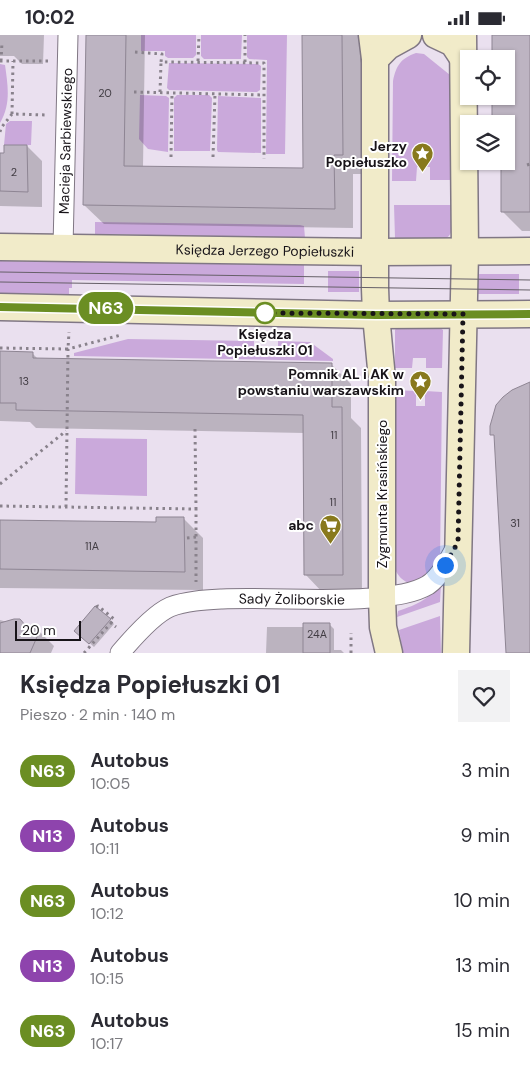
<!DOCTYPE html>
<html lang="pl">
<meta charset="utf-8">
<style>
:root{--surface:#fff;--page:#f2f2f3;--text:#2b2b33;--muted:#7c7c81}
body{margin:0;font-family:"DM Sans",sans-serif;background:var(--page);color:var(--text);height:100vh;display:flex;flex-direction:column;font-size:19px;white-space:nowrap}
*{box-sizing:border-box;margin:0}
p{font-size:16px;color:var(--muted)}
.icon{flex:none;width:28px;height:28px;fill:none;stroke:currentColor;stroke-width:2;stroke-linecap:round;stroke-linejoin:round}
.map{position:relative;height:618px;overflow:hidden}
.sheet{display:flex;flex-direction:column;background:var(--surface);flex:1}
.sheet>*{flex:none}
.badge{padding:0 10px;border-radius:16px;font-size:18px;line-height:32px}
.fabs{position:absolute;left:460px;top:15px;display:grid;gap:10px}
.fabs a{display:grid;place-items:center;width:55px;height:55px;border-radius:0px;background:var(--surface);box-shadow:0 1px 4px #0004;font-size:25px}
.scale{position:absolute;left:15px;bottom:12px;width:66px;box-sizing:border-box;padding-left:5px;border:2px solid #181419;border-top:0;font-size:14px;line-height:18px;white-space:nowrap;color:#181419;-webkit-text-stroke:4px #fff;paint-order:stroke}
.you{position:absolute;width:25px;height:25px;margin:-12px;border:4px solid #fff;border-radius:50%;background:#1a73e8;box-shadow:0 0 0 8px #1a73e833}
.map>.badge{position:absolute;translate:-50% -50%;box-shadow:0 0 0 2px #fff}
.round{display:grid;place-items:center;flex:none;width:52px;height:52px;border-radius:0px;background:var(--page)}
.summary{display:flex;align-items:center;justify-content:space-between;height:85px;padding:0 20px}
h1{font-size:24px;font-weight:700;line-height:38px}
ul{padding:0;list-style:none}
li{display:flex;align-items:center;gap:15px;height:65px;padding:0 20px}
li div{flex:1}
li b{display:block;font-size:19px}
li em{font-style:normal}
li .badge{min-width:55px;font-weight:700;text-align:center}
.status{display:flex;justify-content:space-between;align-items:center;height:35px;padding:0 25px;background:var(--surface);direction:ltr}
.status svg{height:14px;fill:currentColor}
.map>svg:first-child{display:block}
</style>
<div class="status"><b>10:02</b><svg viewBox="0 0 49 12"><path d="M0 12V9h3v3zM5 12V6h3v6zM10 12V3h3v9zM15 12V0h3v12zM26 1h20v11H26zM47 4h2v5h-2z"/></svg></div>
<div class="map">
<svg width="530" height="618" viewBox="0 0 530 618">
<rect width="100%" height="100%" fill="#eae0ef"/>
<path fill="#caa9db" d="M141 0H196V20L193 23H168L165 21V16H141Z
M201 0H242L241 24H204L201 21Z
M247 0H287L285 119H266L267 25 249 24 247 22Z
M416 18 424 19 450 40 452 145H430V132H417L416 146H392L393 46C396 31 401 23 416 18Z
M169 28 258 29 261 31 260 55 257 57 169 55 167 53Z
M0 29 5 30C8 51 11 69 0 88Z
M140 60 166 61 169 63 168 117 148 114 139 104Z
M177 60H209L212 63 210 116H174V63Z
M218 61 261 63V118L218 117 217 115Z
M10 86H32L31 110H4L6 89Z
M394 170H452C452 181 456 199 445 204L395 203Z
M95 187 300 190 304 191 305 203 95 199Z
M0 226 304 230V249L72 245V253H69V259L0 258Z
M328 236H359V257H328Z
M477 239H519V259H476Z
M397 292 440 293 443 295 442 333H426V323H413L412 333H395V295Z
M128 304 254 306V312L278 313V306L310 307 333 324V326L74 321V318Z
M394 355 416 356V371H425V356L442 357 440 527 428 542 410 549C402 545 399 542 394 533Z
M76 403 147 404V461L75 459Z
M441 549 440 567 397 582 398 576C419 569 425 566 441 549Z
M440 581 441 618H403L399 595Z"/>
<path fill="#0003" d="M0 0H44L43 29H22L14 21H0Z
M87 0H145L143 132 305 134 303 0H361L362 139H353V193L104 189 84 170Z
M493 0H530V196H522L502 176V131L497 126H506V24Z
M27 111 42 126V172L0 171V119H6Z
M0 318H32L39 325 332 330 351 349V383L361 393 362 558 324 559 305 539 304 398 36 393 30 387 0 386Z
M184 484 203 503V555L0 553V486L157 488Z
M0 585 39 596 54 611 51 618H0Z
M110 585 114 589 94 612 80 599Z
M330 590 334 594V615H341L344 618H266L267 592H305Z"/>
<path fill="#bdb4c2" stroke="#8e8593" d="M86 0H126L124 131 303 133 302 0H342L343 120H334L335 174 83 170Z
M492 0H530V177H501V126H506V89H492V61H506V24H492Z
M4 110H27L28 157 0 156V118H4Z
M0 316 33 317V323L332 328V372H342L343 540H304L303 380 16 375V368H0Z
M530 347V618H506L494 400H490V391L496 370 503 362 512 355Z
M156 482H184L185 537 0 534V485L156 487Z
M95 571 111 584 89 609 74 596Z
M14 584H20L26 591 40 595 30 618H0V588Z
M303 588H330V618H303Z"/>
<g fill="none" stroke-linecap="round" stroke-linejoin="round">
<defs>
<g id="street">
<path id="s1" d="M63 212 68 0"/>
<path id="s2" d="M120 618C131 605 154 579 170 572 186 566 205 565 222 564 271 562 321 567 370 563 389 561 411 560 428 550 441 541 450 523 457 510"/>
</g>
<g id="secondary">
<path d="M372 0 375 24V253L376 280 382 344V562L383 592 389 618"/>
<path d="M436 0 453 8 463 23"/>
<path d="M375 24 388 11 408 0"/>
<path id="s3" d="M0 212 375 217 530 216"/>
<path d="M0 272 376 280 530 279"/>
<path d="M456 618 465 217 463 0"/>
</g>
</defs>
<use href="#street" stroke="#807784" stroke-width="21"/>
<use href="#secondary" stroke="#807784" stroke-width="29"/>
<path stroke="#89828c" stroke-width="3" stroke-dasharray="2.5 4" stroke-linecap="butt" d="M135 17 162 19 161 27 264 28V124
M0 26H49
M1 26 2 7
M198 26 199 0
M245 27V0
M134 57 264 60
M160 57 161 27
M12 79 13 26
M0 97 1 93 12 79 48 80
M171 122 172 58
M213 122 215 59
M487 130H501
M527 130 530 129
M0 313 68 314 69 297
M421 362V344
M195 394 196 474
M0 449 66 396
M0 471 196 474V502
M66 472 68 314 121 300
M187 503 196 502V547
M96 572 98 571 114 584 111 588
M84 618 111 588 116 592
M351 618V598"/>
<use href="#street" stroke="#fff" stroke-width="19"/>
<use href="#secondary" stroke="#f1ebc9" stroke-width="26"/>
<path stroke="#666068" stroke-width="1" d="M0 237 530 245
M0 247 530 255"/>
</g>
<g fill="none" stroke-linecap="round" stroke-linejoin="round">
<defs>
<path id="line" d="M0 272 376 280 530 279"/>
</defs>
<use href="#line" stroke="#fff" stroke-width="11"/>
<use href="#line" stroke="#6b8e23" stroke-width="8"/>
<path stroke="#181419" stroke-width="5" stroke-dasharray="0 9" d="M265 278 463 279 458 507 445 530"/>
</g>
<defs>
<symbol id="sight-pin" viewBox="-11 -11 22 30"><path d="M0 17L-7.5 6A9.5 9.5 0 1 1 7.5 6Z" fill="#88791d" stroke="#fff"/><path d="M0-6L1.8-2.2L6-1.7L2.9 1.2L3.7 5.4L0 3.3L-3.7 5.4L-2.9 1.2L-6-1.7L-1.8-2.2Z" fill="#fff"/></symbol>
<symbol id="supermarket-pin" viewBox="-11 -11 22 30"><path d="M0 17L-7.5 6A9.5 9.5 0 1 1 7.5 6Z" fill="#88791d" stroke="#fff"/><path d="M-6-5.5h2.5l.6 2H6L4.5 2H-2.5L-4.4-4H-6ZM-1.5 3.2a1.3 1.3 0 1 0 .1 0ZM3 3.2a1.3 1.3 0 1 0 .1 0Z" fill="#fff"/></symbol>
</defs>
<g fill-rule="evenodd">
<use href="#sight-pin" x="410" y="106" width="25" height="34"/>
<use href="#sight-pin" x="408" y="334" width="25" height="34"/>
<use href="#supermarket-pin" x="318" y="478" width="25" height="34"/>
</g>
<circle fill="#fff" stroke="#6b8e23" stroke-width="2.5" cx="265" cy="278" r="10"/>
<g text-anchor="middle" stroke-width="4" stroke-linejoin="round" paint-order="stroke">
<g font-size="11" fill="#413c43">
<text x="105" y="62">20</text>
<text x="14" y="141">2</text>
<text x="24" y="350">13</text>
<text x="334" y="404">11</text>
<text x="333" y="471">11</text>
<text x="515" y="492">31</text>
<text x="92" y="515">11A</text>
<text x="317" y="603">24A</text>
</g>
<g font-size="14" fill="#181419" stroke="#fff">
<text dy="5" stroke="none"><textPath href="#s1" startOffset="106">Macieja Sarbiewskiego</textPath></text>
<text dy="5" stroke="none"><textPath href="#s3" startOffset="265">Księdza Jerzego Popiełuszki</textPath></text>
<text transform="translate(382 459) rotate(-90)" y="5">Zygmunta Krasińskiego</text>
<text dy="5" stroke="none"><textPath href="#s2" startOffset="191">Sady Żoliborskie</textPath></text>
</g>
<g font-size="14" font-weight="bold" fill="#181419" stroke="#fff" text-anchor="end">
<text x="407" y="116">Jerzy<tspan x="407" dy="16">Popiełuszko</tspan></text>
<text x="404" y="344">Pomnik AL i AK w<tspan x="404" dy="16">powstaniu warszawskim</tspan></text>
<text x="314" y="495">abc</text>
</g>
<g font-size="14" font-weight="bold" fill="#181419" stroke="#fff">
<text x="265" y="304">Księdza<tspan x="265" dy="16">Popiełuszki 01</tspan></text>
</g>
</g>
</svg>
<div class="fabs">
<a><svg class="icon" aria-label="locate" viewBox="0 0 24 24"><circle cx="12" cy="12" r="6"/><path d="M12 2v4M12 18v4M2 12h4M18 12h4"/></svg></a>
<a><svg class="icon" aria-label="layers" viewBox="0 0 24 24"><path d="M12 4l9 5-9 5-9-5zM3 14l9 5 9-5"/></svg></a>
</div>
<div class="scale">20 m</div>
<div class="you" style="left:445px;top:530px"></div>
<b class="badge" style="left:106px;top:273px;background:#6b8e23;color:#fff">N63</b>
</div>
<section class="sheet">
<div class="summary"><div><h1>Księdza Popiełuszki 01</h1><p>Pieszo · 2 min · 140 m</p></div><a class="round"><svg class="icon" aria-label="heart" viewBox="0 0 24 24"><path d="M12 20l-8-8c-3-5 5-10 8-4 3-6 11-1 8 4z"/></svg></a></div>
<ul>
<li><span class="badge" style="background:#6b8e23;color:#fff">N63</span><div><b>Autobus</b><p>10:05</p></div><em>3 min</em></li>
<li><span class="badge" style="background:#8e44ad;color:#fff">N13</span><div><b>Autobus</b><p>10:11</p></div><em>9 min</em></li>
<li><span class="badge" style="background:#6b8e23;color:#fff">N63</span><div><b>Autobus</b><p>10:12</p></div><em>10 min</em></li>
<li><span class="badge" style="background:#8e44ad;color:#fff">N13</span><div><b>Autobus</b><p>10:15</p></div><em>13 min</em></li>
<li><span class="badge" style="background:#6b8e23;color:#fff">N63</span><div><b>Autobus</b><p>10:17</p></div><em>15 min</em></li>
</ul>
</section>
